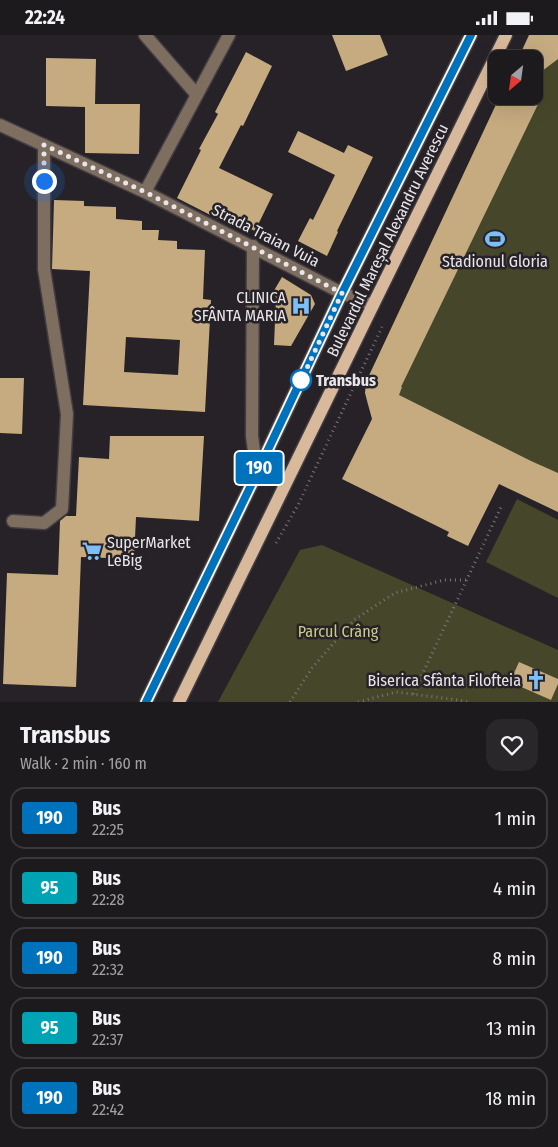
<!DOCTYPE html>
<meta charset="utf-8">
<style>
:root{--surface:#1d1a1d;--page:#2a272a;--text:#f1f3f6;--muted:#a0a1a4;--line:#3b383b}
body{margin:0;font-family:"Fira Sans Condensed",sans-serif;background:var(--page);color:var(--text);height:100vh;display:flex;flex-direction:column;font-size:19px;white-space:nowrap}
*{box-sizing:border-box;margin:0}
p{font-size:16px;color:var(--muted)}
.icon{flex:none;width:28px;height:28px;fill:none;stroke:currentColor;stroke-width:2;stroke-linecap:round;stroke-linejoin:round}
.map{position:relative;height:667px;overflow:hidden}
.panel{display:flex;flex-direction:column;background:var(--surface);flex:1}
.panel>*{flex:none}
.badge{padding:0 10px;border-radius:4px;font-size:18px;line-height:32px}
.needle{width:32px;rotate:209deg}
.fabs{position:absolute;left:488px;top:15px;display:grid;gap:10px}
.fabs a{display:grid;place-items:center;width:55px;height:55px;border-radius:10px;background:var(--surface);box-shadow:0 5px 20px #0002,0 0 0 1px var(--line);font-size:25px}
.you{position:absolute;width:25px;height:25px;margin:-12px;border:4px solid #fff;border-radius:50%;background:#1a73e8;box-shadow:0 0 0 8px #1a73e833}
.map>.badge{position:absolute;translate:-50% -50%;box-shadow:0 0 0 2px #fff}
.round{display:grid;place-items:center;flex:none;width:52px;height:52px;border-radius:15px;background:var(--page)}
.overview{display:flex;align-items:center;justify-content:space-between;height:85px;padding:0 20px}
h1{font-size:24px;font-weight:700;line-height:38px}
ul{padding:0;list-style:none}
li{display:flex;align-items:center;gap:15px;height:62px;margin:0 10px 8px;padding:0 10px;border:2px solid var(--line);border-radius:15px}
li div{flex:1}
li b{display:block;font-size:19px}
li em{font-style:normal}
li .badge{min-width:55px;font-weight:700;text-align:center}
.status{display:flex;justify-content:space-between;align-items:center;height:35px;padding:0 25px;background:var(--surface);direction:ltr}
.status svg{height:14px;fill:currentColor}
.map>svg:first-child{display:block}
</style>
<div class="status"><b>22:24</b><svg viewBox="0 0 49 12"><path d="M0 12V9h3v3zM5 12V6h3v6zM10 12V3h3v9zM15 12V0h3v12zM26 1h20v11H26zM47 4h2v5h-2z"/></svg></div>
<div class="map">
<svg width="558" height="667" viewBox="0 0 558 667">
<rect width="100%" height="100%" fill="#272227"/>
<path fill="#46472a" d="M530 0H558V477L380 391C368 376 365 366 366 347L500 61H534V24H518L528 3Z
M517 464 558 485V563L486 527Z
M322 510 558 615V667H218L300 515Z"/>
<path fill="#c6ab81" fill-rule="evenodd" d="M332 0H380L388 20 346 36Z
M529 0H558V24L534 42V24H518Z
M246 17 272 31 243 91 241 90 219 133 273 159 255 196 227 183 224 187 177 163 201 115 199 114 218 79 215 77Z
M46 23 96 24 95 69H140L139 119 85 118V72L46 71Z
M500 61H542L401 352H402L399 360 531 426 558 438V477L499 449 468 511 447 501 449 497 342 444 372 384 365 358 366 347Z
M298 96 344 118 348 110 373 122 337 196 338 197 327 221 298 206 310 183 313 185 335 140 288 117Z
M54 165 84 166V171L116 172V184L142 186V195H159L158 205 177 206V214L205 215 203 264 211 265 205 377 83 370 90 236 52 234ZM126 302 180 305 178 340 124 337Z
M282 242 311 260 315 269 291 311 274 310 276 262 272 259Z
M0 343H24L22 399 0 398Z
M110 401H204L199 486 136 482 134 524 81 522 76 652 3 649 7 538 58 540 60 486 66 481H76L79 422 109 424Z
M519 627 558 644V649L551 665 510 647Z"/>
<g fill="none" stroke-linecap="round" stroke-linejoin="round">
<defs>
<path id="minor" d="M145 0 197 60
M0 90 145 157 342 258 373 270
M145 157 229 0
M253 211 252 401 257 438
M13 486 44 488 62 474 67 379 44 234V110"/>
<path id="major" d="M146 667 257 438 342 258 471 0
M179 667 373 270 506 0"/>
</defs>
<use href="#minor" stroke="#423d42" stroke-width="15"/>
<use href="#major" stroke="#423d42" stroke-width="15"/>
<path stroke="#7a767b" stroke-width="3" stroke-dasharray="1 4" stroke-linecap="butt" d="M276 508 298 470 382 292
M413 659 501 472
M290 667 312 633 354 585 395 558 444 545H466
M358 667 396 657 458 665 467 667"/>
<use href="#minor" stroke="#7d6e60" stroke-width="12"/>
<use href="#major" stroke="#d9b99b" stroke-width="12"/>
</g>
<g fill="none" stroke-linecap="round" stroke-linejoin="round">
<defs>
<path id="line" d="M146 667 257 438 342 258 471 0"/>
</defs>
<use href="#line" stroke="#fff" stroke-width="11"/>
<use href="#line" stroke="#0072bc" stroke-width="8"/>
<path stroke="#e9e6ea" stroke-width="5" stroke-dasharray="0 9" d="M44 146V110L145 157 342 258 300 348 301 345"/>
</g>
<defs>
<symbol id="stadium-bare" viewBox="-9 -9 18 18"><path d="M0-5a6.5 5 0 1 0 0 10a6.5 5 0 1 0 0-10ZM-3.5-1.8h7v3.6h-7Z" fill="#7bbef8" stroke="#272227" stroke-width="2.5" paint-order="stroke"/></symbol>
<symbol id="hospital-bare" viewBox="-9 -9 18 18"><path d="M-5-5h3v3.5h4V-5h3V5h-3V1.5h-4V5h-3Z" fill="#7bbef8" stroke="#272227" stroke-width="2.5" paint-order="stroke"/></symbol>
<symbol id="supermarket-bare" viewBox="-9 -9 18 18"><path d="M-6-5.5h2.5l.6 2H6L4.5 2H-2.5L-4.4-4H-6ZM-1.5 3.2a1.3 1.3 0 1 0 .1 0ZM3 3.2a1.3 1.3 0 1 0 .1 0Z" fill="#7bbef8" stroke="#272227" stroke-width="2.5" paint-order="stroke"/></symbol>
<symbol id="church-bare" viewBox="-9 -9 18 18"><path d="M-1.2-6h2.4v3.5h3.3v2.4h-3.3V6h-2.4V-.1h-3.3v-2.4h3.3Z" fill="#7bbef8" stroke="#272227" stroke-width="2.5" paint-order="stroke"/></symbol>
</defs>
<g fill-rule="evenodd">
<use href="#stadium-bare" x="481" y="190" width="28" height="28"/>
<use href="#hospital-bare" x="287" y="257" width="28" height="28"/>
<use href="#supermarket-bare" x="78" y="502" width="28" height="28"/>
<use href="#church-bare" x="522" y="631" width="28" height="28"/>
</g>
<circle fill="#fff" stroke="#0072bc" stroke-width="2.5" cx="301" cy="345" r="10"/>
<g text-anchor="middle" stroke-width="5" stroke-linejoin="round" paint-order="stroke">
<g font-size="16" fill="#e9e6ea" stroke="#272227">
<text transform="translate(266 200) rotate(27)" y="6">Strada Traian Vuia</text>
<text transform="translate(387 205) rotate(-64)" y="6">Bulevardul Mareșal Alexandru Averescu</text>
</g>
<g font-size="16" fill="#e9e6ea" stroke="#272227" text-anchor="end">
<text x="495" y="232" text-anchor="middle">Stadionul Gloria</text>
<text x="286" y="268">CLINICA<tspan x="286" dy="18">SFÂNTA MARIA</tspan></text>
<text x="107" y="513" text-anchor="start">SuperMarket<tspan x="107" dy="18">LeBig</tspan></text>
<text x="521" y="651">Biserica Sfânta Filofteia</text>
</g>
<g font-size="16" font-weight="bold" fill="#e9e6ea" stroke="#272227" text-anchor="start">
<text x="316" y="351">Transbus</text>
</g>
<g font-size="16" fill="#c9cc83" stroke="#272227">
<text x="338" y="602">Parcul Crâng</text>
</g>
</g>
</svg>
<div class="fabs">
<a><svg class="needle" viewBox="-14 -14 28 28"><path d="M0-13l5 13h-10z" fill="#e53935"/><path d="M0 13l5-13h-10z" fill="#a0a1a4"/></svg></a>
</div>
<div class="you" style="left:44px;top:146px"></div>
<b class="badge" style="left:259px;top:433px;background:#0072bc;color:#fff">190</b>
</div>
<section class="panel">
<div class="overview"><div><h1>Transbus</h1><p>Walk · 2 min · 160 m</p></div><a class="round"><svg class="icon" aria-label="heart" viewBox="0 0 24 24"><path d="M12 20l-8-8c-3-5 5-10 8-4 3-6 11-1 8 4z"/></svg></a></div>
<ul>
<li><span class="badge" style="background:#0072bc;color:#fff">190</span><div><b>Bus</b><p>22:25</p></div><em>1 min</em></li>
<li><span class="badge" style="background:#00a3b4;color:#fff">95</span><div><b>Bus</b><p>22:28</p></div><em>4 min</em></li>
<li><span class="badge" style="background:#0072bc;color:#fff">190</span><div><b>Bus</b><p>22:32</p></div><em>8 min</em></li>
<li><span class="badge" style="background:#00a3b4;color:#fff">95</span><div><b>Bus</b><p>22:37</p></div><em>13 min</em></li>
<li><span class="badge" style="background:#0072bc;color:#fff">190</span><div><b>Bus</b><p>22:42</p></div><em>18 min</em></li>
</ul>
</section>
